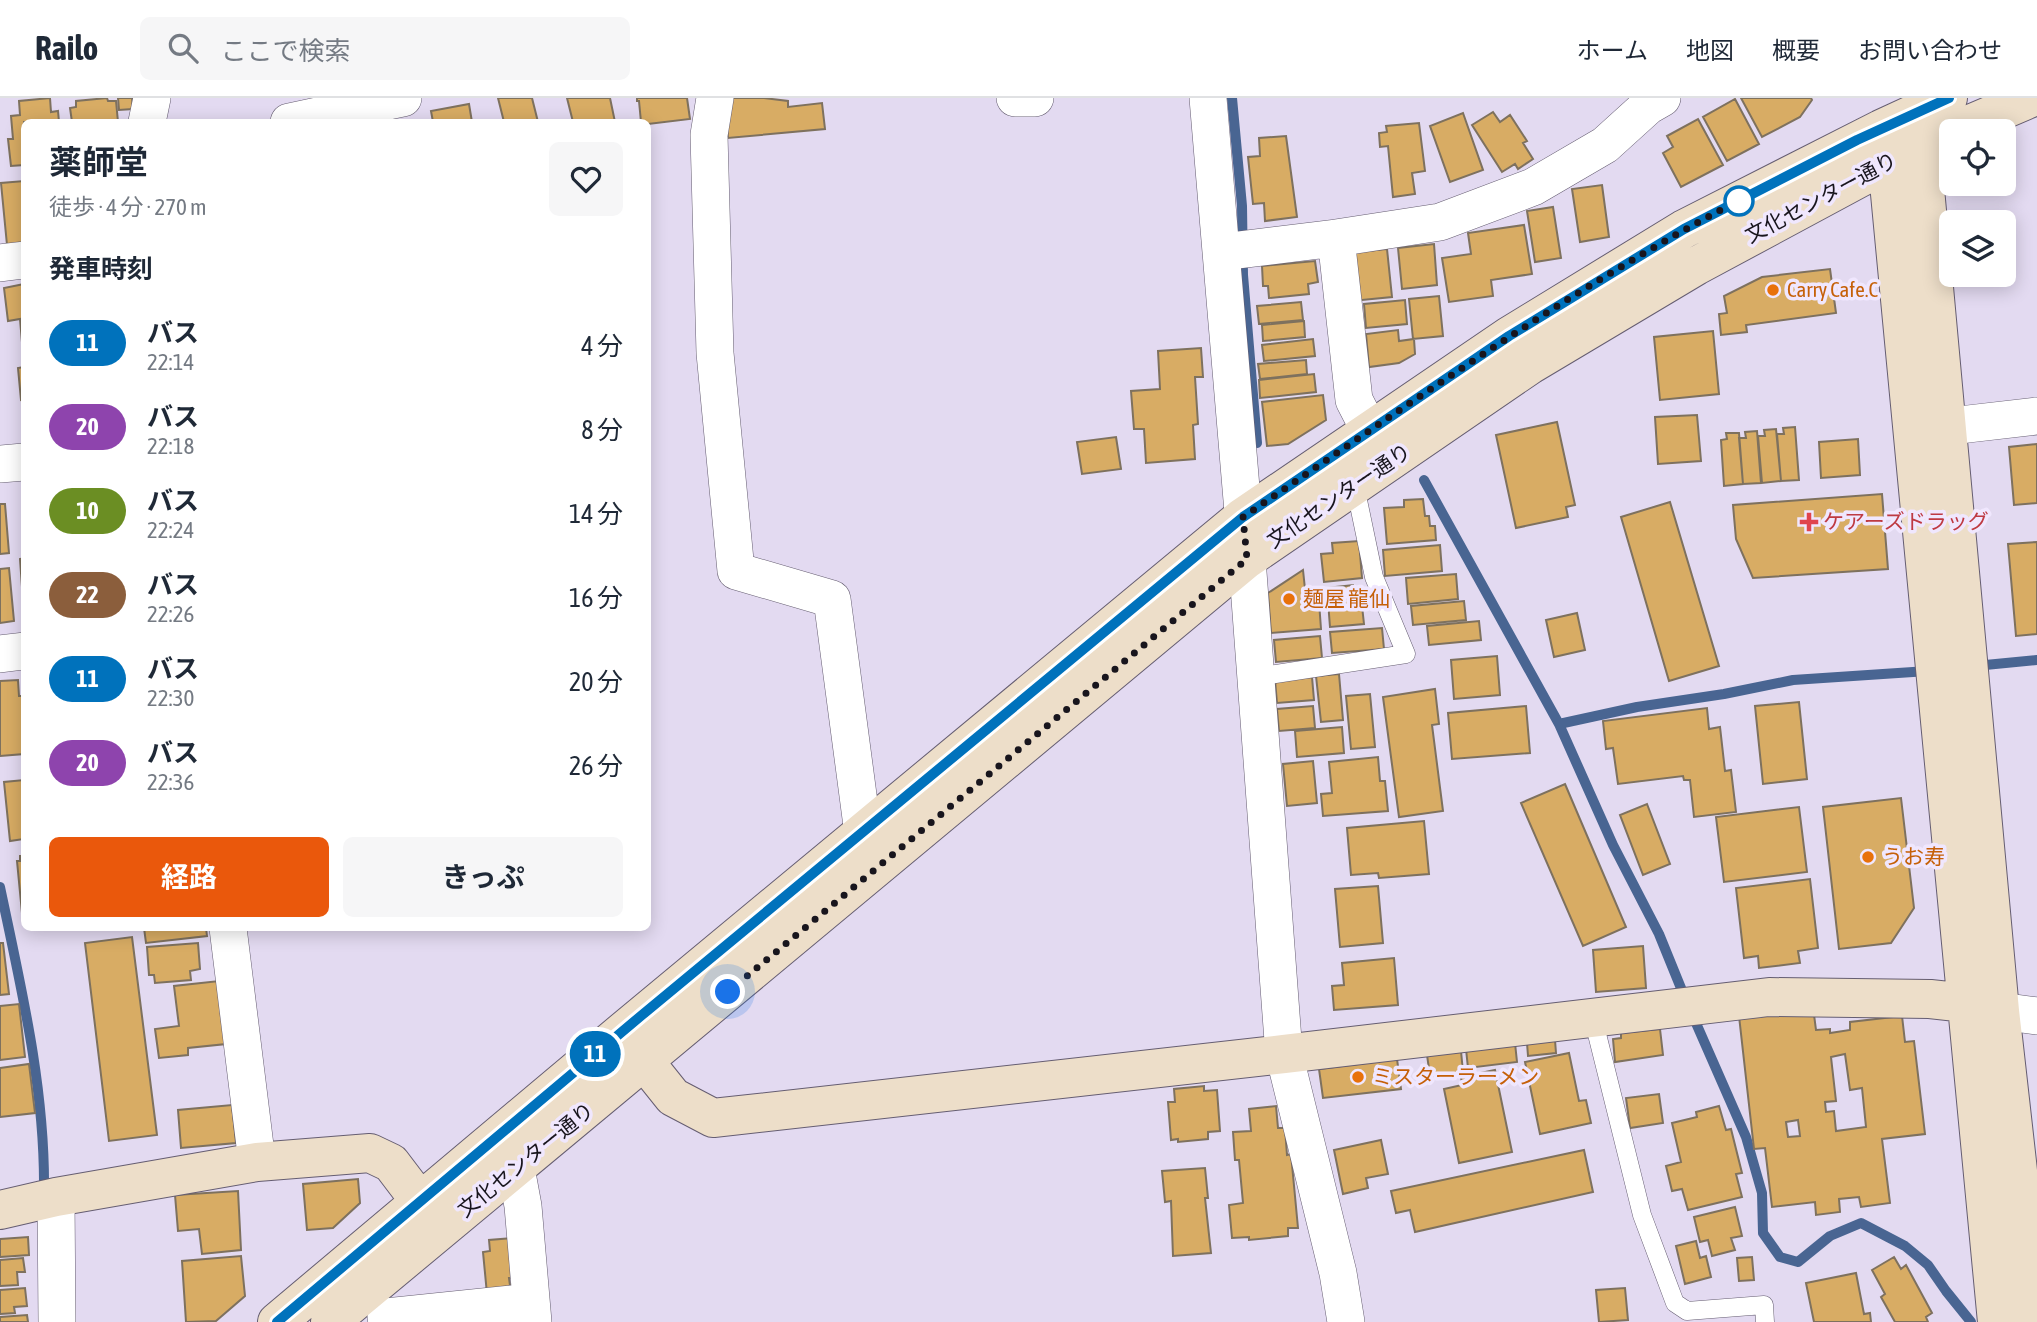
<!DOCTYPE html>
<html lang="ja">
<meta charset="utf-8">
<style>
:root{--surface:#fff;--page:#f6f6f7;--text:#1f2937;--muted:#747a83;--line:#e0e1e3;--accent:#ea580c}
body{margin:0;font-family:"Asap Condensed","Noto Sans JP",sans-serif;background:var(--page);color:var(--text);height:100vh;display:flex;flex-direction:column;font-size:26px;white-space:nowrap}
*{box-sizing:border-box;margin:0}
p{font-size:23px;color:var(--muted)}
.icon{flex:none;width:38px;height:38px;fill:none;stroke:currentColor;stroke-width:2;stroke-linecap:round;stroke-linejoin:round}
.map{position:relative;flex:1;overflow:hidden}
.drawer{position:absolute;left:21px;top:21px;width:630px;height:812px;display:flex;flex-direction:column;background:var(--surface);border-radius:10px;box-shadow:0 4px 18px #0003}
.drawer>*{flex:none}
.badge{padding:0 14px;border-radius:23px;font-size:24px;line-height:46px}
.controls{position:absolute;left:1939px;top:21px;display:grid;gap:14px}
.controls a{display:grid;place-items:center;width:77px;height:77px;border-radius:10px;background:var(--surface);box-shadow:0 4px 18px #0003;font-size:35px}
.you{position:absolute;width:35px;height:35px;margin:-18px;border:5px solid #fff;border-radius:50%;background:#1a73e8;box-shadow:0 0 0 10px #1a73e833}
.map>.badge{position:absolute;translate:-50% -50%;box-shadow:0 0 0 4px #fff}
h2{padding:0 28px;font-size:26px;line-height:63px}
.round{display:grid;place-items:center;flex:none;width:74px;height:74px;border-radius:10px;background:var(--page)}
.summary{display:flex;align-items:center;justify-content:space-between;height:119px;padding:0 28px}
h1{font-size:33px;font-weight:700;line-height:52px}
.cta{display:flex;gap:14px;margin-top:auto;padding:14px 28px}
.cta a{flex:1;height:80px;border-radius:10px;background:var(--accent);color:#fff;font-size:28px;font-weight:700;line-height:80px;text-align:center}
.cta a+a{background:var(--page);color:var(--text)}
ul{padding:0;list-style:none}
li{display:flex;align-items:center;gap:21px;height:84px;padding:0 28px}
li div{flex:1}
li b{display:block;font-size:26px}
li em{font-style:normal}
li .badge{min-width:77px;font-weight:700;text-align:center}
header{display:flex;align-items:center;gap:42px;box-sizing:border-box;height:98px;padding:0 35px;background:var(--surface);border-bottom:2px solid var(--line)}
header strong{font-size:33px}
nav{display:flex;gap:38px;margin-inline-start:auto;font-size:24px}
.search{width:490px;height:63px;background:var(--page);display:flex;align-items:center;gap:18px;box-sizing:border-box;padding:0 24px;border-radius:10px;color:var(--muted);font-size:26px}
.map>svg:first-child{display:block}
</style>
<header>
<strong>Railo</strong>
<div class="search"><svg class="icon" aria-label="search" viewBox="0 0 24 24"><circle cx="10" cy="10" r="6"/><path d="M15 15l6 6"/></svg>ここで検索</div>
<nav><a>ホーム</a><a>地図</a><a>概要</a><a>お問い合わせ</a></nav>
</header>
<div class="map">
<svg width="2037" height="1224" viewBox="0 0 2037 1224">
<rect width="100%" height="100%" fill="#e3daf1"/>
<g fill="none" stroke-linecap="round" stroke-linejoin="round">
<path stroke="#496592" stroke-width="10" d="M1232 0 1242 108 1243 177 1257 345
M1424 382 1559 626 1613 747 1659 836 1685 900
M1975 568 2037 562
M1559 626 1637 609 1724 596 1793 582 1928 573
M0 789C21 889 45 989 44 1092
M1692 916 1746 1039 1762 1095 1763 1135 1780 1159 1798 1164 1830 1138 1861 1125 1905 1148 1928 1167 1946 1193 1971 1224"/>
</g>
<path fill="#d8ac64" stroke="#7e715e" stroke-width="2" fill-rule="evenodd" d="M50 0 51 14 58 13 59 24H24V67L11 68 8 41H13L11 18 20 17 19 3Z
M107 0 108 3H116L118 24H72L70 10 76 9V3Z
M118 0H132L133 11 119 12Z
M498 0H532L538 24H504Z
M567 0H610L615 24H573Z
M637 0H687L690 21 648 26 641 24 639 3H637Z
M724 0H764L788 3V9L822 5 825 31 728 40Z
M1741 0H1811L1812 2 1800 19 1762 39Z
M1735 1 1759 46 1727 63 1703 19Z
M469 6 472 24H433L431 13Z
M1493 14 1500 24 1510 17 1527 43 1523 45 1533 61 1518 71 1515 66 1502 74 1472 27Z
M1463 15 1483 72 1450 84 1430 28Z
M1698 21 1723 67 1681 89 1663 55 1673 49 1667 38Z
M1419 25 1425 73 1412 75 1415 96 1393 99 1388 48 1380 49 1379 35 1387 34 1386 28Z
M1286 38 1297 119 1265 123 1264 105 1253 106 1248 59 1260 58 1259 40Z
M24 83V146L7 147 1 85Z
M1602 87 1609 139 1580 144 1572 91Z
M1553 109 1561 160 1535 164 1527 113Z
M1524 127 1532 176 1491 182 1493 198 1449 204 1442 160 1471 156 1468 135Z
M1434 146 1437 187 1402 191 1398 150Z
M1387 151 1392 199 1352 203 1355 154Z
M1315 163 1318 184 1308 186 1309 196 1269 200 1268 188H1263L1262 168Z
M1830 171 1836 215 1746 227 1747 234 1721 237 1719 216 1727 215 1724 198 1762 179Z
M24 186V256H23L20 221 8 223 4 190Z
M1439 198 1443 238 1413 241 1409 201Z
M1405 202 1407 226 1366 230 1364 206Z
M1301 204 1303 222 1259 226 1257 208Z
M1304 223 1305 239 1263 243 1262 227Z
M1398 232 1399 243 1414 241 1415 256 1399 265 1369 269 1366 236Z
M1713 233 1719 296 1660 302 1654 239Z
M1313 241 1315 258 1264 263 1262 247Z
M1201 250 1203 279H1195L1198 326 1193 327 1195 361 1146 365 1144 331H1134L1131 293 1160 291 1158 253Z
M1306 262 1307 276 1260 281 1258 266Z
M24 269V301L21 302 18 270Z
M1314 276 1316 294 1260 300 1259 282Z
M1323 297 1326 322 1288 346 1267 348 1262 304Z
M1697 317 1701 363 1658 366 1655 319Z
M1557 324 1575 407 1566 409 1568 419 1516 430 1496 337Z
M1795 329 1799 382 1781 383 1777 336H1784L1783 330Z
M1776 331 1781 383 1762 385 1758 338H1765L1764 332Z
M1757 333 1761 385 1743 386 1739 340H1746L1745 334Z
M1726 335H1739L1743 386 1724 388 1721 342 1727 341Z
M1116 339 1121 371 1082 376 1077 344Z
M1858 341 1860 377 1821 380 1819 344Z
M2037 346V405L2014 407 2009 349Z
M1882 396 1888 471 1753 480 1736 441 1733 407Z
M1423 401 1425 418H1429L1430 428H1435L1436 442 1387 446 1384 410 1404 409V402Z
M1670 404 1719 568 1669 583 1621 419Z
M0 406H5L9 455 0 456Z
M1359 443 1362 480 1324 484 1321 456 1333 455 1332 445Z
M2037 444V536L2016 538 2008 446Z
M1440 447 1442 473 1385 478 1383 452Z
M24 460V489H22L20 461Z
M9 470 14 523 0 525V471Z
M1303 472 1305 491 1318 490 1321 531 1271 535 1268 495Z
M1456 476 1458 501 1408 506 1406 480Z
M1353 487 1354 499H1361L1364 526 1330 529 1327 490Z
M1464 503 1466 522 1413 527 1411 508Z
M1577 515 1585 552 1554 559 1546 522Z
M1479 523 1481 542 1429 547 1427 528Z
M1382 530 1384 551 1332 555 1330 534Z
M1320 538 1322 560 1276 564 1274 542Z
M1497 558 1500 597 1454 601 1451 562Z
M1339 576 1343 622 1321 624 1316 578Z
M1312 579 1314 602 1277 605 1275 582Z
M18 582 19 598H22L24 656 0 658V583Z
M1435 591 1439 626 1432 627 1443 713 1399 719 1383 599Z
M1370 596 1375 649 1351 651 1346 598Z
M1799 604 1807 681 1763 686 1755 608Z
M1313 608 1315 630 1279 633 1277 611Z
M1526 608 1530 655 1452 661 1448 615Z
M1707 610 1709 631 1720 629 1725 673 1731 672 1736 714 1694 719 1690 682H1684L1683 678 1618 686 1613 650 1606 651 1603 623Z
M1342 629 1344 655 1297 659 1295 633Z
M1378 659 1380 683H1385L1388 713 1323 718 1321 696 1332 695 1329 664Z
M1313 663 1317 705 1287 708 1283 666Z
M24 682V741L10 743 4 684Z
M1565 686 1626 829 1583 848 1521 705Z
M1901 700 1914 810 1891 845 1839 851 1823 709Z
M1647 706 1670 766 1643 777 1620 717Z
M1799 709 1807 774 1724 784 1716 719Z
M1424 723 1429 776 1379 780 1378 775 1351 777 1347 730Z
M20 758H24V815H22L17 763H20Z
M1810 781 1818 850 1798 853 1800 865 1759 870 1758 858 1744 860 1736 790Z
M1378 788 1383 845 1340 849 1335 791Z
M144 830H206L207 838 146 845Z
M132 839 157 1037 109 1043 85 845Z
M0 845H3L9 896 0 897Z
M198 845 200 871 190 873 191 882 155 885 154 877H149L147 849Z
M1643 848 1646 890 1596 894 1593 852Z
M1394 860 1398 907 1334 912 1332 888 1344 887 1342 865Z
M219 883 226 946 188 950V957L159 960 155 931 179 928 174 888Z
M19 906 25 959 0 962V908Z
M1813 909 1816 932 1830 931V935L1850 932V924L1902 918 1905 944 1914 943 1925 1036 1882 1041 1890 1105 1861 1109 1859 1099 1839 1101 1840 1114 1816 1117 1815 1104 1772 1109 1765 1050 1754 1051 1739 918ZM1845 956 1850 992 1862 990 1866 1029 1836 1033 1834 1013 1826 1014 1825 1004 1836 1003 1831 959ZM1798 1022 1800 1038 1788 1039 1786 1024Z
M1660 931 1663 957 1615 964 1613 941 1621 940V935Z
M1555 942 1556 955 1528 958 1527 945Z
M1515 945 1517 964 1468 970 1466 951Z
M1461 953 1463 974 1430 978 1427 957Z
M1569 955 1579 1003 1586 1002 1591 1025 1540 1036 1525 964Z
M1397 961 1401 991 1323 1000 1319 971Z
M29 966 35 1015 0 1019V970Z
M1495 972 1512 1054 1459 1065 1444 991 1462 987 1461 979Z
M1204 988V993L1217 992 1220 1033 1208 1034V1041L1178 1044V1041L1171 1042 1168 1004H1175L1174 991Z
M1659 996 1663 1025 1630 1030 1626 1000Z
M232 1007 236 1045 181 1050 178 1012Z
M1276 1008 1278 1030H1285L1287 1057 1291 1056 1298 1130H1288V1138L1249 1142V1139L1232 1140 1229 1107 1243 1105 1239 1062H1235L1233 1034 1251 1033 1249 1011Z
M1719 1008 1726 1032 1731 1031 1742 1075 1736 1076 1742 1099 1688 1112 1682 1091 1672 1093 1666 1068 1681 1064 1672 1025 1697 1019 1696 1014Z
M1381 1042 1388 1076 1366 1080 1368 1090 1343 1096 1334 1052Z
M1584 1052 1593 1094 1415 1134 1410 1112 1396 1115 1391 1093Z
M1205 1070 1208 1100H1205L1211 1155 1173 1158 1171 1103 1165 1104 1162 1073Z
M358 1081 360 1105 333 1130 307 1132 303 1086Z
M238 1093 241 1152 202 1156 199 1131 178 1133 175 1097Z
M1735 1109 1742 1138 1731 1140 1735 1152 1712 1158 1708 1142 1700 1144 1694 1119Z
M28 1139 29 1157 0 1159V1141Z
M512 1140 516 1180H509L511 1195 487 1196 483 1154 490 1153 489 1142Z
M1696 1143 1700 1160 1706 1158 1711 1179 1685 1186 1676 1148Z
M241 1158 245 1198 216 1223 186 1224 182 1163Z
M1752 1159 1754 1182 1739 1183 1737 1160Z
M1894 1159 1901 1171 1906 1167 1932 1215 1926 1219 1928 1224H1895L1881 1199 1885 1196 1872 1172Z
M23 1160 25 1174H17L18 1187 0 1188V1162Z
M1856 1175 1864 1216 1870 1215 1871 1224H1814L1806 1185Z
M25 1190 27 1208 14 1209 15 1215 0 1216V1192Z
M1625 1190 1628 1222 1599 1224 1596 1192Z
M27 1217 28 1224H0V1219Z"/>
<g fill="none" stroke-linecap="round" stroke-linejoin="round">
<defs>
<path id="lane" d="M1256 579 1406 556 1374 479 1355 388
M1593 920 1642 1117 1675 1205 1687 1213 1764 1207 1765 1224"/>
<path id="street" d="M715 0 709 37 715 255 736 473 832 501 863 735
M1015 0H1035
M1208 0 1247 461 1284 956 1338 1175 1346 1224
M147 24 152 0
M289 24 403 0
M1336 140 1440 124 1533 89 1605 47 1648 8 1662 0
M1222 154 1336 140 1354 302 1370 333
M0 165 24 162
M1916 332 2037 318
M0 366 24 364
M0 556 24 553
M228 830 257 1064
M2000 913 2037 918
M516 1070 523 1108 533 1224
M56 1099 57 1224
M387 1224 386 1219 531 1204"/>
<path id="secondary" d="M1917 25 1921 47 2000 913 2035 1224
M1883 42 1887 64 1997 1224
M629 944 673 999 713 1020 1284 956 1769 899 1930 901 1966 905 2000 913
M0 1112 56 1099 257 1064 370 1055 391 1065 435 1123
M277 1224 622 934 1243 419 1509 238 1684 131 1881 31 1948 0
M330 1224 1247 461 1530 267 1696 168 1921 47 2031 0"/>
</defs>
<use href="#lane" stroke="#655d71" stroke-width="19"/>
<use href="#street" stroke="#655d71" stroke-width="38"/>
<use href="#secondary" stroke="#655d71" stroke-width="40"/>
<use href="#lane" stroke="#fff" stroke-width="18"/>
<use href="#street" stroke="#fff" stroke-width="37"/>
<use href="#secondary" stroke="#eddec9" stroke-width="38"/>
</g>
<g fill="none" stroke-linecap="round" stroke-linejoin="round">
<defs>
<path id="line" d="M277 1224 642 917 1243 419 1509 238 1684 131 1857 42 1949 0"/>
</defs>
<use href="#line" stroke="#fff" stroke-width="16"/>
<use href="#line" stroke="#0072bc" stroke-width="10"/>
<path stroke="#18151d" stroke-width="7" stroke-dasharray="0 12.6" d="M728 894 1247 461 1243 419C1407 308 1569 191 1745 99L1739 103"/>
</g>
<circle fill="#fff" stroke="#0072bc" stroke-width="3.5" cx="1739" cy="103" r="14"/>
<g fill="#e8710a" stroke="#f0e7fe" stroke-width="2.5">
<circle cx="1773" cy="192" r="7"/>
<circle cx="1289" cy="501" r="7"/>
<circle cx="1868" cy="759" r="7"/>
<circle cx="1358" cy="979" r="7"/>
</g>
<path fill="#e0444e" stroke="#f0e7fe" stroke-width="2.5" d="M1805.5 413.5h7v7h7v7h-7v7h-7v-7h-7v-7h7z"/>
<g text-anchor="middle" stroke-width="7" stroke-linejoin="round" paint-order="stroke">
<g font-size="21" fill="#18151d" stroke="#f0e7fe">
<text transform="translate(1821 100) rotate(-28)" y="7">文化センター通り</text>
<text transform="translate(1339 398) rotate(-34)" y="7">文化センター通り</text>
<text transform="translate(526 1062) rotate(-39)" y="7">文化センター通り</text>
</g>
<g font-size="21" fill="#c56008" stroke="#f0e7fe" text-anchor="start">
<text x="1787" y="199">Carry Cafe.C</text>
<text x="1303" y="508">麺屋 龍仙</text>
<text x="1882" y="766">うお寿</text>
<text x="1372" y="986">ミスターラーメン</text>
</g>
<g font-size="21" fill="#be3a42" stroke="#f0e7fe" text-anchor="start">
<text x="1823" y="431">ケアーズドラッグ</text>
</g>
</g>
</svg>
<div class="controls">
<a><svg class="icon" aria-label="locate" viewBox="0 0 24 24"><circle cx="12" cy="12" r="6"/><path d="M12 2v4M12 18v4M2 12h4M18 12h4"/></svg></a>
<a><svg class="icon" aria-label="layers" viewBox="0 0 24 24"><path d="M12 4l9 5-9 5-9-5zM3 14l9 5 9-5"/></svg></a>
</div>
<div class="you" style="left:728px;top:894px"></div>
<b class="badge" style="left:595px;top:956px;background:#0072bc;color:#fff">11</b>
<section class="drawer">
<div class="summary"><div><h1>薬師堂</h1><p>徒歩 · 4 分 · 270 m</p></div><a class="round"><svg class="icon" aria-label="heart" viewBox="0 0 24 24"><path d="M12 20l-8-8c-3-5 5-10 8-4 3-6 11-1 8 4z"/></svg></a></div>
<h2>発車時刻</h2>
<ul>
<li><span class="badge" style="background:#0072bc;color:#fff">11</span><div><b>バス</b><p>22:14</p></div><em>4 分</em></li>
<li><span class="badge" style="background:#8e44ad;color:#fff">20</span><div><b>バス</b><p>22:18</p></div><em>8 分</em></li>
<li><span class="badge" style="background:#6b8e23;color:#fff">10</span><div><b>バス</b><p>22:24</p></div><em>14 分</em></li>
<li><span class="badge" style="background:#8b5e3c;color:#fff">22</span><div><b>バス</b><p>22:26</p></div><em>16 分</em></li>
<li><span class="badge" style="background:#0072bc;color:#fff">11</span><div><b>バス</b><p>22:30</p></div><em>20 分</em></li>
<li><span class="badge" style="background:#8e44ad;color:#fff">20</span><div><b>バス</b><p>22:36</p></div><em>26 分</em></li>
</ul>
<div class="cta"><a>経路</a><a>きっぷ</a></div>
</section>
</div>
